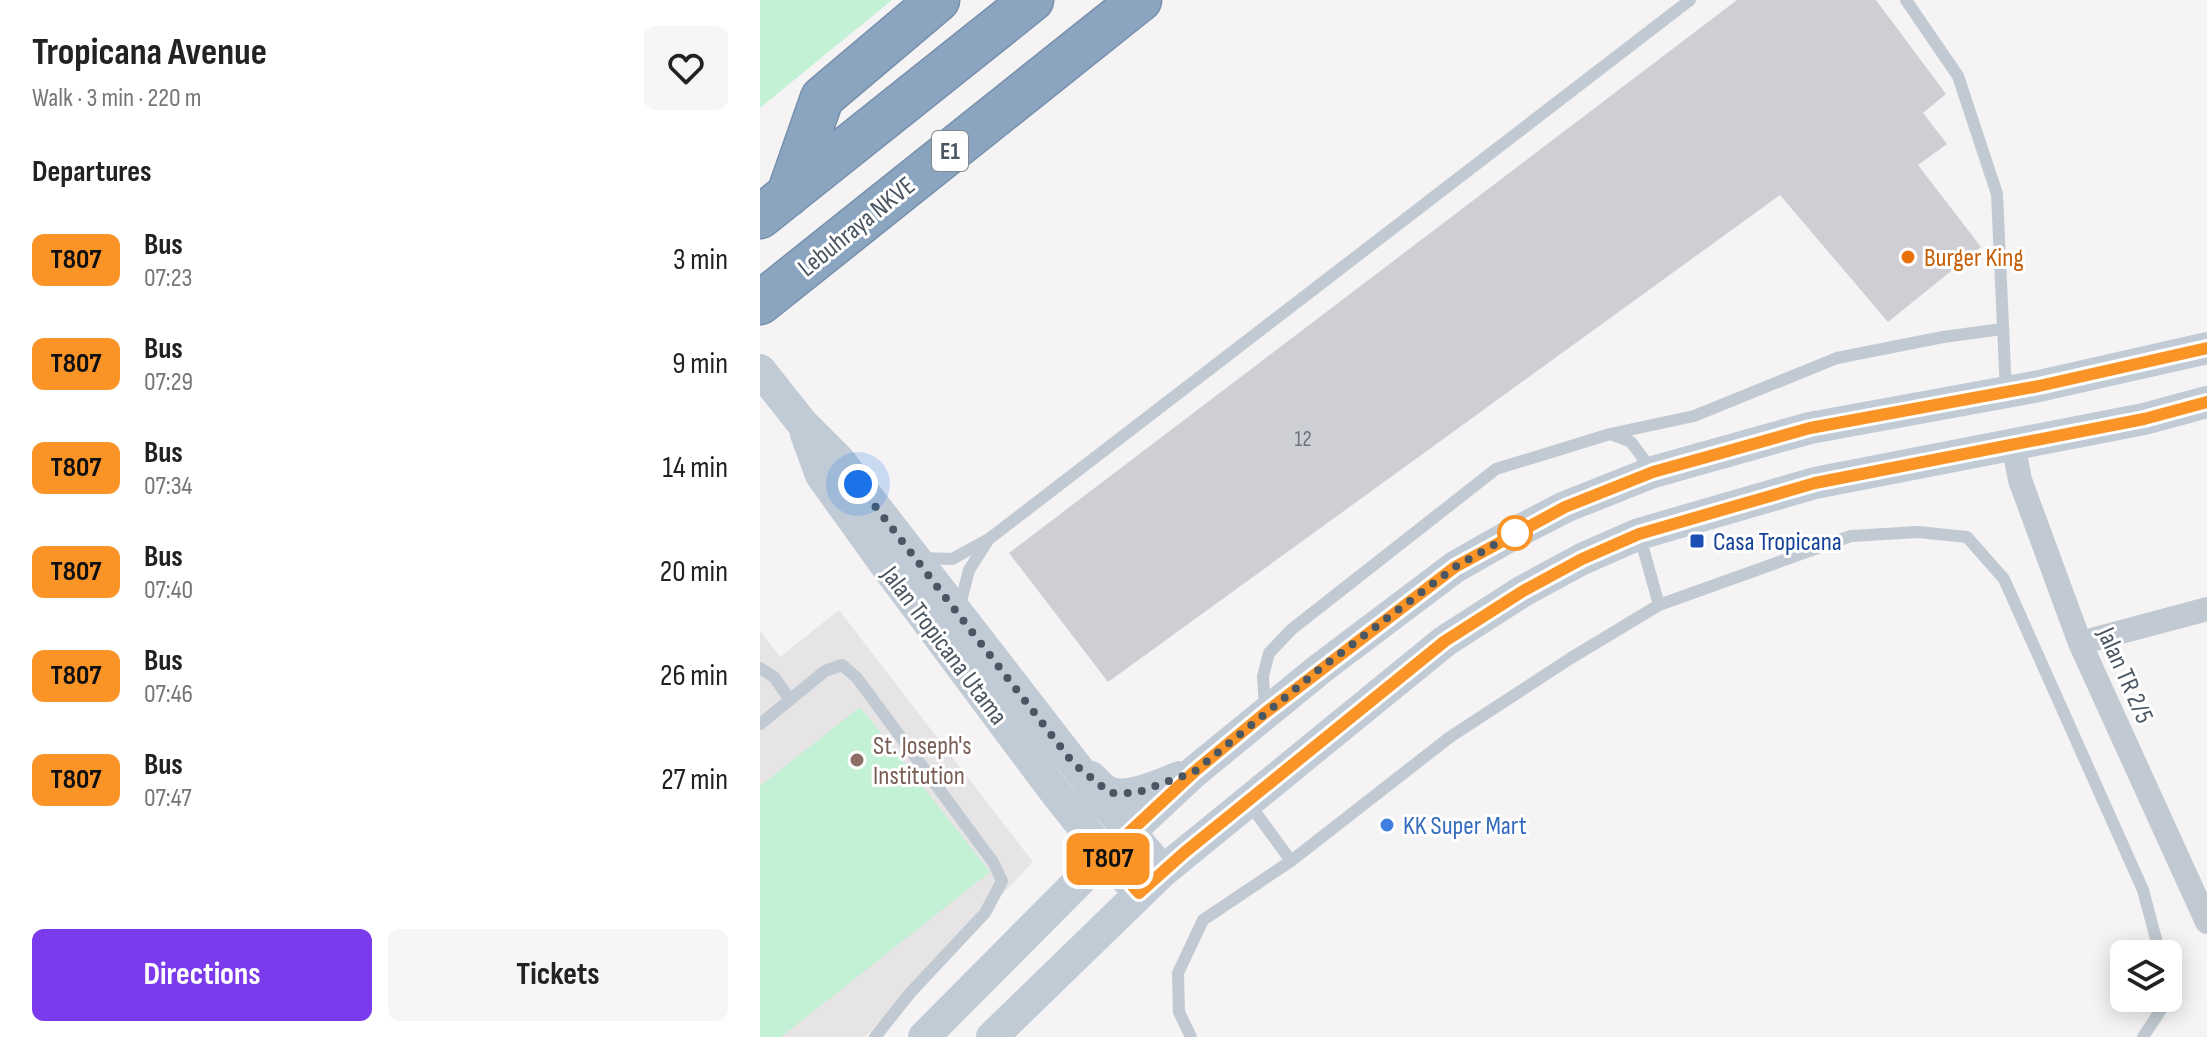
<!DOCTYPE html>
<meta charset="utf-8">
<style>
:root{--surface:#fff;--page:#f6f6f6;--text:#222;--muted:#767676;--accent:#7c3aed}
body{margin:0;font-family:"Sofia Sans Condensed",sans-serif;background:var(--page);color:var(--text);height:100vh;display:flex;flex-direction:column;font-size:30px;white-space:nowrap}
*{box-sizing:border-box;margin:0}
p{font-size:26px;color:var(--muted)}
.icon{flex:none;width:44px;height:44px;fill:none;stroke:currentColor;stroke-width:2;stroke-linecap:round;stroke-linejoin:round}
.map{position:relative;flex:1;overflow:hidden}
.details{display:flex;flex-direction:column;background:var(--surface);width:760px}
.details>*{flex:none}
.badge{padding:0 16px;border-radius:12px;font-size:28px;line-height:52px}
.controls{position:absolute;left:1350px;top:940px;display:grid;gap:16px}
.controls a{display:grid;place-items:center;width:72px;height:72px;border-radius:12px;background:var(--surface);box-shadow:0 4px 20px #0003;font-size:40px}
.you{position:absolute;width:40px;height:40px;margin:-20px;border:6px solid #fff;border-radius:50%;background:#1a73e8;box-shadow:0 0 0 12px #1a73e833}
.map>.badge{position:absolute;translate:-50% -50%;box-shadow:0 0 0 4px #fff}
h2{padding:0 32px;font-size:30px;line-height:72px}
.round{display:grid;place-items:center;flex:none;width:84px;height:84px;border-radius:12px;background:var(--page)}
.headline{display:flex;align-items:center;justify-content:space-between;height:136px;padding:0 32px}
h1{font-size:38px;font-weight:700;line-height:60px}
.primary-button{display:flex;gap:16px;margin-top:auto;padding:16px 32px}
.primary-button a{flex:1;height:92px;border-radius:12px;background:var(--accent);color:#fff;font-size:32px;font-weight:700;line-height:92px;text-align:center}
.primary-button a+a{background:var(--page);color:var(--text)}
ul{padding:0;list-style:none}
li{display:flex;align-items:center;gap:24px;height:104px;padding:0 32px}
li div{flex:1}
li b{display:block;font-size:30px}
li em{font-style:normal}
li .badge{min-width:88px;font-weight:700;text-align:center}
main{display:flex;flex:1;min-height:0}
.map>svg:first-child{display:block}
</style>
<main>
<section class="details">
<div class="headline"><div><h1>Tropicana Avenue</h1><p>Walk · 3 min · 220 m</p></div><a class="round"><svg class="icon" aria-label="heart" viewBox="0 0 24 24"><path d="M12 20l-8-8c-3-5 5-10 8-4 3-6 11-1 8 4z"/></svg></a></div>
<h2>Departures</h2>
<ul>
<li><span class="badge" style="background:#fa9426;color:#111">T807</span><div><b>Bus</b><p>07:23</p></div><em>3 min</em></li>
<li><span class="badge" style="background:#fa9426;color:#111">T807</span><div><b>Bus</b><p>07:29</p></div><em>9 min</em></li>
<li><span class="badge" style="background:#fa9426;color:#111">T807</span><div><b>Bus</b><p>07:34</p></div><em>14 min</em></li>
<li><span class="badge" style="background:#fa9426;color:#111">T807</span><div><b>Bus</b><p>07:40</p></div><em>20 min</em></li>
<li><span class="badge" style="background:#fa9426;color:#111">T807</span><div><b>Bus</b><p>07:46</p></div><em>26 min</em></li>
<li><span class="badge" style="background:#fa9426;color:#111">T807</span><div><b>Bus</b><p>07:47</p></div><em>27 min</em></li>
</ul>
<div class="primary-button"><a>Directions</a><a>Tickets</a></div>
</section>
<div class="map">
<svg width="1447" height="1037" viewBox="0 0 1447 1037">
<rect width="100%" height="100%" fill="#f5f3f3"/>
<path fill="#e6e4e5" d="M79 610 273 862 105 1037H0V630L20 657Z"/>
<path fill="#c3f1d5" d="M0 0H132L0 108Z
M100 707 230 872 21 1037H0V786Z"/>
<path fill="#cdcfd5" d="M977 0H1116L1186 94 1163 113 1187 144 1158 165 1221 247 1128 322 1020 195 348 682 249 553Z"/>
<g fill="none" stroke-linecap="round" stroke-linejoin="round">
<defs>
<path id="highway" d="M28 195 62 98 178 0
M0 217 272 0
M0 303 380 0"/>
</defs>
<use href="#highway" stroke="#7690ad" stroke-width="45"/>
<path stroke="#c1cad2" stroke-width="12" d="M1146 0 1198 76 1237 194 1246 392
M850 434 871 442 891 469
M880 537 899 605
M162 558 192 559 229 539 930 0
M200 605 209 570 227 542
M0 668 14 677 30 700
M505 709 503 676 509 653 532 629 736 469 850 434 934 416 1077 358 1183 337 1242 329
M0 724 65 671 82 665 97 678 233 862 242 881 225 913 151 992 115 1037
M488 802 531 861
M431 1037 419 1012 418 973 443 920 531 861 690 737 811 658 899 605 1091 536 1158 532 1207 537 1244 579 1383 890 1400 954
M1383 1037 1410 996 1408 987"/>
<path stroke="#c1cad2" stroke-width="24" d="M1253 444 1260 480 1320 643 1447 922
M1320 643 1447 609"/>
<path stroke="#c1cbd6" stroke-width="32" d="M0 370 42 423 79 460 343 801 403 871
M46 434 61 475 127 567 292 788 345 855 379 893
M331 777C336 782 344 791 351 793 370 799 401 784 420 777
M164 1037 345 855 434 772 561 668 695 567 753 534 805 507 893 472 1050 428 1279 386 1447 348
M232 1037 403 871 685 641 763 591 822 559 879 534 1055 483 1384 419 1447 402"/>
<use href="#highway" stroke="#8ba5c1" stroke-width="42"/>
</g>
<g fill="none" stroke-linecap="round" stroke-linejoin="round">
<defs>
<path id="line" d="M1447 348 1279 386 1050 428 893 472 805 507 695 567 505 713 434 772 345 855 379 893 425 852 685 641 763 591 822 559 879 534 1055 483 1384 419 1447 402"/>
</defs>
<use href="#line" stroke="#fff" stroke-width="18"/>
<use href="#line" stroke="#fa9426" stroke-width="12"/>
<path stroke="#4a5661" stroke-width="8" stroke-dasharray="0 14.4" d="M98 484 313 763 350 793H376L434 772 561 668 695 567 755 533"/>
</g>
<circle fill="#e8710a" stroke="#fff" stroke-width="3" cx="1148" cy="257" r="8"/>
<circle fill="#fff" stroke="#fa9426" stroke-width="4" cx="755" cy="533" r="16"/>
<rect fill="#1a4fb4" stroke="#fff" stroke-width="3" x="929" y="533" width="16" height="16" rx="4"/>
<circle fill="#8d6e63" stroke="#fff" stroke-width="3" cx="97" cy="760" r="8"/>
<circle fill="#3f7fe0" stroke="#fff" stroke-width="3" cx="627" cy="825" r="8"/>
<g text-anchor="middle" stroke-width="6" stroke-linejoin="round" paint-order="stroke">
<g font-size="22" fill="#6b747e">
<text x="543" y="446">12</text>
</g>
<rect fill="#fff" stroke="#808990" stroke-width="2" x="172" y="131" width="36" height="40" rx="6"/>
<g font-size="24" font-weight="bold" fill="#4a5661">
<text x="190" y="159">E1</text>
</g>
<g font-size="26" fill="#4a5661" stroke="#fff">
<text transform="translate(96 226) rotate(-39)" y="9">Lebuhraya NKVE</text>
<text transform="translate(185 645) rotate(53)" y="9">Jalan Tropicana Utama</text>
<text transform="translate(1366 675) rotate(66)" y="9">Jalan TR 2/5</text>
</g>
<g font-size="26" fill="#c56008" stroke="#fff" text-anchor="start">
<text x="1164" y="266">Burger King</text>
</g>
<g font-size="26" fill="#164399" stroke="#fff" text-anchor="start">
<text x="953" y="550">Casa Tropicana</text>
</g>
<g font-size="26" fill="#785e54" stroke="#fff" text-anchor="start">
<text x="113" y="754">St. Joseph's<tspan x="113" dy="30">Institution</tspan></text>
</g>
<g font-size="26" fill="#366cbe" stroke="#fff" text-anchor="start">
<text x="643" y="834">KK Super Mart</text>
</g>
</g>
</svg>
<div class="controls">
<a><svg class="icon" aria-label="layers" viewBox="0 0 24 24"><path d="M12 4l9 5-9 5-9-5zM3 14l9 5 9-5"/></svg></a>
</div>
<div class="you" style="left:98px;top:484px"></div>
<b class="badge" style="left:348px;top:859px;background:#fa9426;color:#111">T807</b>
</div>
</main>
